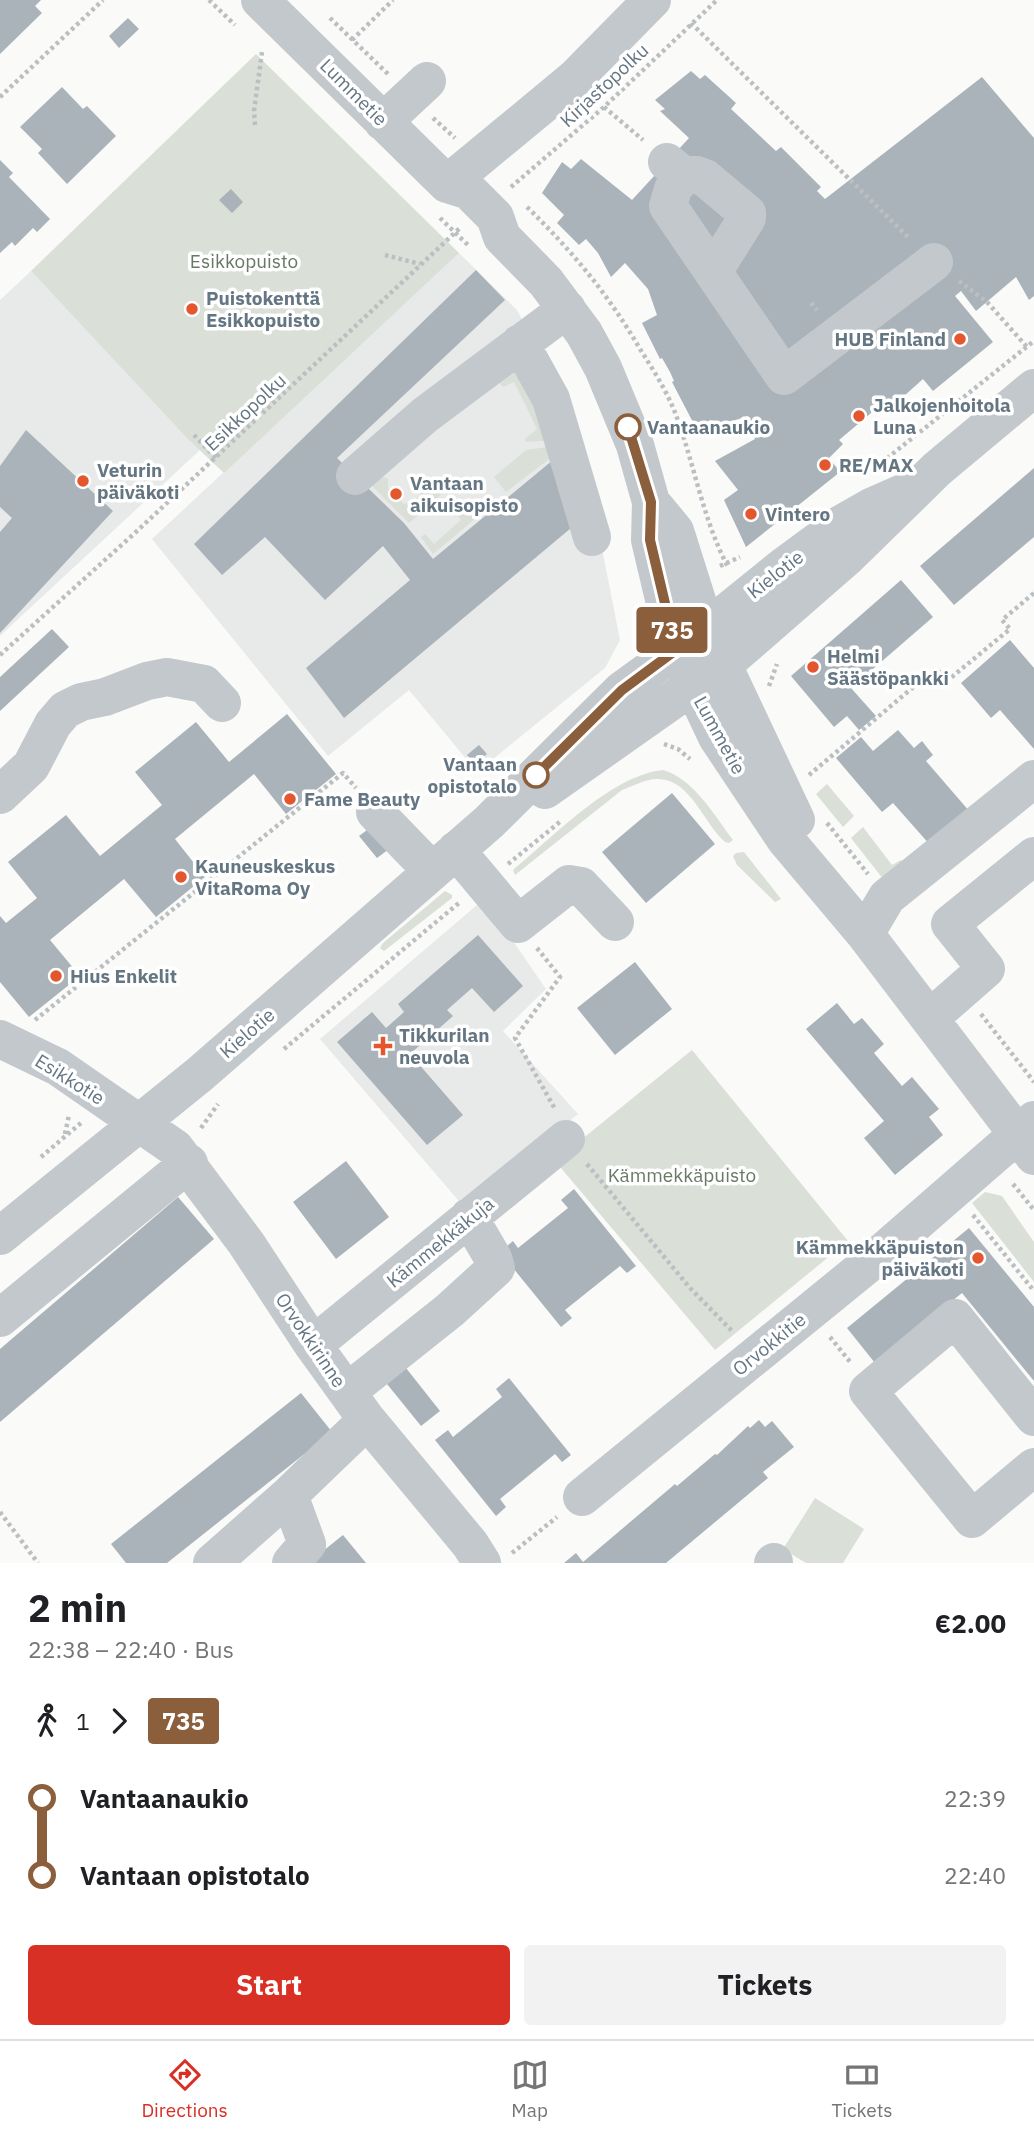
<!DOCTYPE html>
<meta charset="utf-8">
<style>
:root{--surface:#fff;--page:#f2f2f2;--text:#202124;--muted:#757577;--line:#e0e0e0;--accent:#d93025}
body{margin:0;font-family:"IBM Plex Sans",sans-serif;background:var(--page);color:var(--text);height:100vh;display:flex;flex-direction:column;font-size:26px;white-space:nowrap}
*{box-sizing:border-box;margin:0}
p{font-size:23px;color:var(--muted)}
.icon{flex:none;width:38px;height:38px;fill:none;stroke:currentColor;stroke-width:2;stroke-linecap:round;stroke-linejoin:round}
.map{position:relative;height:1563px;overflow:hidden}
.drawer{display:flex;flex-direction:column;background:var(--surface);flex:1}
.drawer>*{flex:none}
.badge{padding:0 14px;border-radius:5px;font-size:24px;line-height:46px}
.map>.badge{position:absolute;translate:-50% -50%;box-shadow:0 0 0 4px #fff}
.legs{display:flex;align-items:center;gap:10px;height:77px;padding:0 28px;font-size:23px}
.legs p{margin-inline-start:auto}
.headline{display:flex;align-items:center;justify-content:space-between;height:119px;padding:0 28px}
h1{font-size:38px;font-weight:700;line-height:52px}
.action{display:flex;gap:14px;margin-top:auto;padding:14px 28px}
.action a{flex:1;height:80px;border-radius:7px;background:var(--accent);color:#fff;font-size:28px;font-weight:700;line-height:80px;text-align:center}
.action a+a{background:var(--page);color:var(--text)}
ul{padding:0 28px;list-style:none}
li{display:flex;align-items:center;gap:24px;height:77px;font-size:26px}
li i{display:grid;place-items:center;width:10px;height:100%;margin:0 9px;background:currentColor}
li i::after{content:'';width:18px;height:18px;margin:-9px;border:5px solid;border-radius:50%;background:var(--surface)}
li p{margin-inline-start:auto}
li:first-child i{background:linear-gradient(#0000 50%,currentColor 0)}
li:last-child i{background:linear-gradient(currentColor 50%,#0000 0)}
.tab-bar{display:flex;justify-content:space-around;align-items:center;height:98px;border-top:2px solid var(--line);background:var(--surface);font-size:19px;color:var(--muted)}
.tab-bar a{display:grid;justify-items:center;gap:4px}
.tab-bar .current{color:var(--accent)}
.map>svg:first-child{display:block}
</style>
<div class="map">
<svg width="1034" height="1563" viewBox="0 0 1034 1563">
<rect width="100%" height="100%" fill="#fafaf8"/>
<path fill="#e8e9e9" d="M459 253 517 310 565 400 583 452 620 640 605 668 477 772 409 690 328 756 152 539Z
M31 271 200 450 0 636V300Z
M484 899 546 989 503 1031 578 1114 464 1207 320 1039Z"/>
<path fill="#dadfd7" d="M256 54 459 253 224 473 189 440 31 271Z
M514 361 554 440 526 442 525 439 537 429 514 382 503 387 494 375Z
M555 446 557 460 549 459 506 492 494 477 526 450Z
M371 476 388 478V488L404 504C417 500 424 495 427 482L440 483 445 487 444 492 409 523 373 487Z
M464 504 476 518 433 554 421 537 425 534 434 544 461 520 455 512Z
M663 770C694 779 714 815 733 840L729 843 725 842C704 824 691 780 659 779 647 778 633 786 622 790L515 875 513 870C553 837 612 775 663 770Z
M827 784 854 816 843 827 816 794Z
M863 827 892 865 901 860 908 868 887 884 851 838Z
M744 852 781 899 775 902 737 865 733 856 736 853Z
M445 891 452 895V898L384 951 380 948 383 943Z
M692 1050 848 1241 715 1350 555 1161Z
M985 1192 1002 1196 1034 1242V1282L972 1203Z
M815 1498 864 1529 843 1563H806L783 1549Z"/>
<path fill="#aab3b9" d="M0 0H41L35 6 42 13 0 54Z
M128 18 139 29 119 48 109 36Z
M691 71 700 79 705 75 736 103 731 109 776 151 781 147 821 187 817 191 825 199 982 77 1034 138V296L1029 300 1016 277 976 311 961 291 955 296 993 342 933 391 923 379 894 405 889 398 839 440 843 444 829 458 840 472 746 547 724 500 738 490 715 461 755 439 748 416 714 427 711 420 696 428 672 382 674 381 670 372 662 358 660 359 642 323 657 315 648 289 625 263 611 277 598 253 586 239 579 245 557 223 564 215 542 193 562 162 571 169 581 159 632 200 689 138 660 111 665 109 655 100Z
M62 87 83 109 87 106 116 136 67 184 38 153 42 149 20 127Z
M0 160 13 173 9 177 50 219 37 232 33 228 15 246 12 242 0 253Z
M231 189 243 202 232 213 219 200Z
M476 270 505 300 337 458 404 523 433 559 553 460 577 523 344 718 306 668 410 580 383 546 325 600 265 537 222 575 194 544Z
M26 430 113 511 0 633V532L12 518 0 507V466Z
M1034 468V537L954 605 920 566Z
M901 580 933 617 851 688 876 716 859 730 847 716 834 727 791 676Z
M52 629 69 647 0 711V677Z
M1010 640 1034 668V749L1000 710 991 718 961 683Z
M287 714 336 774 286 814 254 774 175 839 205 877 156 917 124 879 50 940 80 976 29 1017 0 982V916L6 923 37 898 8 862 66 815 100 856 162 805 135 772 196 722 229 762Z
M898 730 914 748 922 741 933 755 926 761 970 812 931 846 893 803 882 812 836 758 861 737 873 751Z
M479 745 487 754 475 764 467 755Z
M672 793 715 844 646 903 602 852Z
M371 827 389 849 377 858 359 836Z
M478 935 523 986 494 1012 472 988 447 1010 453 1016 410 1054 463 1115 427 1145 337 1042 372 1012 386 1028 404 1012 398 1004Z
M635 962 672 1009 615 1055 577 1008Z
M837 1003 854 1024 862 1018 884 1044 874 1053 902 1086 912 1077 939 1109 929 1117 943 1135 895 1175 864 1138 884 1121 806 1029Z
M346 1161 389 1217 336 1259 293 1202Z
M574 1189 636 1266 627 1273 620 1266 565 1310 572 1318 561 1327 500 1252 513 1241 518 1248 568 1208 561 1200Z
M178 1197 214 1239 0 1422V1349Z
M969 1228 1034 1307V1381L962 1293 875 1363 847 1328Z
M406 1368 440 1411 421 1426 387 1384Z
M509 1378 571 1455 562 1462 555 1454 500 1499 506 1507 496 1516 435 1440 448 1430 453 1437 502 1397 496 1389Z
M301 1393 332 1432 167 1563H126L111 1544Z
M759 1420 765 1427 772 1421 794 1447 763 1472 768 1478 666 1563H564L576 1553 583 1562 675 1484 677 1486 715 1454 717 1455 748 1426 750 1428Z
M343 1535 366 1563H308Z"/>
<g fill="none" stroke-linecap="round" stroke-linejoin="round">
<path stroke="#bbbfc2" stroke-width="4.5" stroke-dasharray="3.5 3.5" stroke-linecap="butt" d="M209 0 235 25
M330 18 389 75
M691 23 910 239
M352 40 393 0
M0 97 103 0
M604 107 643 140
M433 118 455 138
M255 125 254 111 262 52
M511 187 604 107 717 0
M527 207C572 251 608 294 640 349 652 368 665 388 674 410 694 461 702 518 728 567
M440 218 469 246
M385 255 420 264
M959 281 987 302 1027 347
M811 303 817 310
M194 435 216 458
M876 467 1034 341
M720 566 740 557
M0 655 137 531 461 227
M769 686 777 664
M664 744 678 749 690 759
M809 775 936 668 947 681 1010 629 1002 620 1034 593
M827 823 868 874
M508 864 561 821
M537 948 560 977 515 1038 555 1109
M981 1014 1034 1082
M35 1020 343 773 356 788
M284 1049 460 902
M201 1128 218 1104
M65 1134 69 1115
M41 1157 82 1122
M587 1164 690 1288 733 1332
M1013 1184 1034 1210
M973 1215 1034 1291
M830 1337 851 1363
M0 1512 38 1563
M512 1553 557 1517"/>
<path stroke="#c3c8cc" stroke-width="38" d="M260 0 447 184 469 191 495 217 502 237 546 282 584 333 603 368 635 445 651 502 650 540 676 650 717 737 785 839 865 934 1034 1156
M383 122 427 81
M667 162 683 175 673 189 668 206 784 376 934 262
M683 175H697L705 178 747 213V218L713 272
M447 184 574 79 652 0
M520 343 551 399 592 537
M355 476 425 415 567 309
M651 502 675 531 706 629 796 820
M545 790 724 664 847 557 937 469 1034 388
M0 795 31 766 53 724 65 710 81 702 105 697 147 681 167 677 204 684 222 703
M375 812 432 871
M456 850 518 924 569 884 581 886 615 922
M865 934 887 897 1034 779
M930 1018 986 969 950 924 1034 856
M0 1039 58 1067 175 1148 246 1243 313 1345 367 1420 470 1544 482 1563
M0 1236 200 1074 489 822 622 690 706 629 784 566 841 524 871 507 919 486
M0 1318 189 1163
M313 1345 566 1139
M347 1392 450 1310 496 1268 493 1258 469 1217
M1034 1417 955 1318 868 1391 972 1519 1034 1467
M289 1495 307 1544 291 1563
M582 1497 878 1256 1034 1120
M212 1563 289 1495 367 1420
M773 1563 774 1562"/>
</g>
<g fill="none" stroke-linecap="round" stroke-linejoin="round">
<defs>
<path id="line-1" d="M536 775 622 690 676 650 650 540 651 502 628 427"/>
</defs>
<use href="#line-1" stroke="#fff" stroke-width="16"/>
<use href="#line-1" stroke="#8b5e3c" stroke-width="10"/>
</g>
<g fill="#e4572e" stroke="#fff" stroke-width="2.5">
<circle cx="192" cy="309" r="7"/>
<circle cx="960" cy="339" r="7"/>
<circle cx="859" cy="416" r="7"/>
<circle cx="825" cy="465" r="7"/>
<circle cx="83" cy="481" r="7"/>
<circle cx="396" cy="494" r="7"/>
<circle cx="751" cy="514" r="7"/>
<circle cx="813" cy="667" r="7"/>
<circle cx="290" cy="799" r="7"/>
<circle cx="181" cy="877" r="7"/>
<circle cx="56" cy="976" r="7"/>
<path d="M379.5 1035.5h7v7h7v7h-7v7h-7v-7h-7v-7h7z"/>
<circle cx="978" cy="1258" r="7"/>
</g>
<g fill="#fff" stroke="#8b5e3c" stroke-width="3.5">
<circle cx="628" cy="427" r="12"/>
<circle cx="536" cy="775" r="12"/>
</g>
<g text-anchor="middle" stroke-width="7" stroke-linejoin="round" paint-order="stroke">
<g font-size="19" fill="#657683" stroke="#fff">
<text transform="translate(604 85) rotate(-43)" y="7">Kirjastopolku</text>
<text transform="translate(354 92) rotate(45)" y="7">Lummetie</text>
<text transform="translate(245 412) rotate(-43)" y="7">Esikkopolku</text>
<text transform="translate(775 574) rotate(-38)" y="7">Kielotie</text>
<text transform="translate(720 735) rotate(61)" y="7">Lummetie</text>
<text transform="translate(247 1033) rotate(-41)" y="7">Kielotie</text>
<text transform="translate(70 1079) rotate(32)" y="7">Esikkotie</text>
<text transform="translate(440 1242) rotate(-39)" y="7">Kämmekkäkuja</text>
<text transform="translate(311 1340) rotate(56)" y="7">Orvokkirinne</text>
<text transform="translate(769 1344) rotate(-39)" y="7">Orvokkitie</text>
</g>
<g font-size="19" fill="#687a64" stroke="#fff">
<text x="244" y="268">Esikkopuisto</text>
<text x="682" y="1182">Kämmekkäpuisto</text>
</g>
<g font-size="19" font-weight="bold" fill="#657683" stroke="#fff" text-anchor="start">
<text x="206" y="305">Puistokenttä<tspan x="206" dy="22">Esikkopuisto</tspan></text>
<text x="946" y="346" text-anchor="end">HUB Finland</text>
<text x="873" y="412">Jalkojenhoitola<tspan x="873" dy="22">Luna</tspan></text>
<text x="839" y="472">RE/MAX</text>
<text x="97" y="477">Veturin<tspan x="97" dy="22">päiväkoti</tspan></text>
<text x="410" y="490">Vantaan<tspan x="410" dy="22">aikuisopisto</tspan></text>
<text x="765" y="521">Vintero</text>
<text x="827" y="663">Helmi<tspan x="827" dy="22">Säästöpankki</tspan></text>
<text x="304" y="806">Fame Beauty</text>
<text x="195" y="873">Kauneuskeskus<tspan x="195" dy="22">VitaRoma Oy</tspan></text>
<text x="70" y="983">Hius Enkelit</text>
<text x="399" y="1042">Tikkurilan<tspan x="399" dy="22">neuvola</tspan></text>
<text x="964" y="1254" text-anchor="end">Kämmekkäpuiston<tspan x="964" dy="22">päiväkoti</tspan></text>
</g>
<g font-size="19" font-weight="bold" fill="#657683" stroke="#fff" text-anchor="start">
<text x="647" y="434">Vantaanaukio</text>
<text x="517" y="771" text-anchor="end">Vantaan<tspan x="517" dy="22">opistotalo</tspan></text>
</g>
</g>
</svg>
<b class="badge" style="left:672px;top:630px;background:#8b5e3c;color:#fff">735</b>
</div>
<section class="drawer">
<div class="headline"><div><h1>2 min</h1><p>22:38 – 22:40 · Bus</p></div><b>€2.00</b></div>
<div class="legs"><svg class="icon" aria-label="walk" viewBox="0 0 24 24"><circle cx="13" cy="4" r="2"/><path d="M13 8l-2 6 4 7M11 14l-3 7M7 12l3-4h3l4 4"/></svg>1<svg class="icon" aria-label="forward" viewBox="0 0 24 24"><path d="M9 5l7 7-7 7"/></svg><b class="badge" style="background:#8b5e3c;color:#fff">735</b></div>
<ul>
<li><i style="color:#8b5e3c"></i><b>Vantaanaukio</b><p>22:39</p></li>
<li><i style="color:#8b5e3c"></i><b>Vantaan opistotalo</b><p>22:40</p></li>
</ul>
<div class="action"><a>Start</a><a>Tickets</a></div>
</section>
<nav class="tab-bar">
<a class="current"><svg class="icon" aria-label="directions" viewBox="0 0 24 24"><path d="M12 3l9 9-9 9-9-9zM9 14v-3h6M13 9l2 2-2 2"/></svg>Directions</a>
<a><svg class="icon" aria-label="map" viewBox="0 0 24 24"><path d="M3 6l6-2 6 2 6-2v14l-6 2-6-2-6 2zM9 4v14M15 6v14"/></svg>Map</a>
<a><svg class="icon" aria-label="tickets" viewBox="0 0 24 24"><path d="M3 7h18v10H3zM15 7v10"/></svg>Tickets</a>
</nav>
